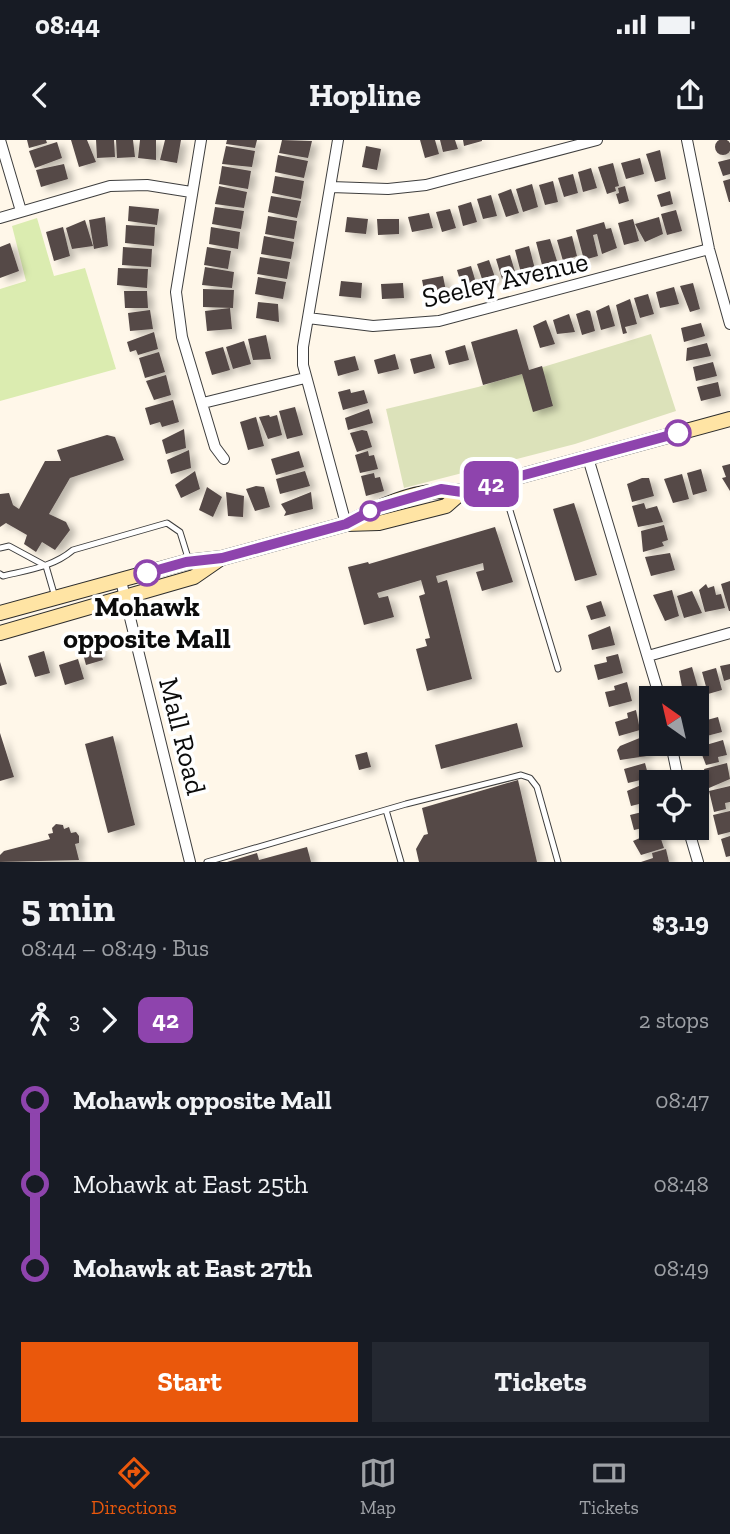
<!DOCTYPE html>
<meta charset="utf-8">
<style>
:root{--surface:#171b24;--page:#242831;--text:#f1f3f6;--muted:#9ea1a6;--line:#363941;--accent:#ea580c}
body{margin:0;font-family:"Zilla Slab",serif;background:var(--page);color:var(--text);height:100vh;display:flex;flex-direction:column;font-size:26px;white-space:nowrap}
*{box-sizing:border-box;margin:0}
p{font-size:23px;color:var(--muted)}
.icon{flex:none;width:38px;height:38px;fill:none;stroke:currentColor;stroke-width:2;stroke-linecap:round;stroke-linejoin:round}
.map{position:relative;height:722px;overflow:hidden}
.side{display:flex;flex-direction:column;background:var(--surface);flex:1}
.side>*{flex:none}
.badge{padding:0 14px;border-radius:10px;font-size:24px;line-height:46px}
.needle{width:46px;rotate:326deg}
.fabs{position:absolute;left:639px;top:546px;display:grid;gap:14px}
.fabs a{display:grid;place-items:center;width:70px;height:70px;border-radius:0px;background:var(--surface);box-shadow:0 2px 5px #0004;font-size:35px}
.map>.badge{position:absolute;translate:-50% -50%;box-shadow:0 0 0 4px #fff}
.legs{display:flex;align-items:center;gap:10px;height:77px;padding:0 21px;font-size:23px}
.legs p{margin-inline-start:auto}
.headline{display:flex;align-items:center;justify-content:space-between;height:119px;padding:0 21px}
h1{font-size:38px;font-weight:700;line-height:52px}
.primary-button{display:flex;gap:14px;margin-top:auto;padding:14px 21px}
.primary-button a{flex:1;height:80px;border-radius:0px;background:var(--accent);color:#fff;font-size:28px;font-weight:700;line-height:80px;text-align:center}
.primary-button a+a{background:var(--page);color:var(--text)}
ul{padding:0 21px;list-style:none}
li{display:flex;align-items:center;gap:24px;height:84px;font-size:26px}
li i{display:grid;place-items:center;width:10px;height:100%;margin:0 9px;background:currentColor}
li i::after{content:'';width:18px;height:18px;margin:-9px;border:5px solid;border-radius:50%;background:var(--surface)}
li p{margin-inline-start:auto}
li:first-child i{background:linear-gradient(#0000 50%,currentColor 0)}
li:last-child i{background:linear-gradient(currentColor 50%,#0000 0)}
.status{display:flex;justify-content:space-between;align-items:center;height:49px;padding:0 35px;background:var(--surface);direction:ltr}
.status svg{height:19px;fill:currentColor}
header{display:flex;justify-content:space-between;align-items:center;height:91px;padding:0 21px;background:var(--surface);font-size:32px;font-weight:700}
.menu{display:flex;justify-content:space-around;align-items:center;height:98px;border-top:2px solid var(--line);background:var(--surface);font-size:19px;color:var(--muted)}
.menu a{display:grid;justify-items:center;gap:4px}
.menu .on{color:var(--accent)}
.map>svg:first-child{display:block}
</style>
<div class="status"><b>08:44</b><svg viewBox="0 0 49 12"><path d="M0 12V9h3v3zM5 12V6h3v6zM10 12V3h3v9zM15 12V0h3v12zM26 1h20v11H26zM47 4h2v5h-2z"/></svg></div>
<header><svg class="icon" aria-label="back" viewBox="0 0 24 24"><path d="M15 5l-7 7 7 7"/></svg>Hopline<svg class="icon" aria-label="share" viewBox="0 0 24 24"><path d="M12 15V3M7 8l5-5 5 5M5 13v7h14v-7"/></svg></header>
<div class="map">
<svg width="730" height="722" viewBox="0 0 730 722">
<defs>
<filter id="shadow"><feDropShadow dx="6" dy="3.5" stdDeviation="3.5" flood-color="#0004"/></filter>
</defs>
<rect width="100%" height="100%" fill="#fff7e9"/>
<path fill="#dbecb0" d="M37 78 54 136 85 128 116 229 0 261V149L26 141 12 86Z"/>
<path fill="#dce2ba" d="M651 194 676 271 575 304 404 348 386 269 478 247Z"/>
<path fill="#554947" filter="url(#shadow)" d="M715 7a8 8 0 1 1 16 0a8 8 0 1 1-16 0Z
M27 0H46L47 3 29 8Z
M71 0H87L96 22 79 27Z
M96 0H114L115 17 97 18Z
M116 0H133L135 17 117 18Z
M140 0H156V20L138 18Z
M165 0H181L177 23 160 20Z
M227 0H257L255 8 226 4Z
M282 0 312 1 308 18 279 13Z
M420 0H435L439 14 425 18Z
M440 0H455L458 9 443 12Z
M463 0H482V1L464 6Z
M57 2 62 18 35 28 29 11Z
M226 6 255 11 252 27 222 24Z
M366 6 381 9 377 30 362 27Z
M660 10 666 39 655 42 646 14Z
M278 15 308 21 304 38 275 32Z
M640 18 644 34 626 39 621 23Z
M730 19V34L723 36 718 22Z
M613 23 619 46 615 47 616 51 607 54 598 27Z
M64 24 68 39 41 47 36 30Z
M222 26 251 31 248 49 219 44Z
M591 28 597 48 583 52 578 32Z
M573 34 578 53 564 57 558 38Z
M275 36 304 41 301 59 272 53Z
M730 39V62H729L723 41Z
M553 41 558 62 545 65 539 45Z
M532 44 538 67 523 72 516 49Z
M219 46 247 52 244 68 215 64Z
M625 46 629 61 619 64 616 54 619 53 618 48Z
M511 49 519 73 506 77 498 54Z
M670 51 673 64 661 67 657 55Z
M491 55 497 76 483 79 477 59Z
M271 56 301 61 297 78 268 72Z
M471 62 477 82 463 86 458 66Z
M129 66 159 69 157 85 128 81Z
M215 67 244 71 241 89 212 84Z
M450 69 456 88 442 92 436 72Z
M676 70 682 91 667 95 661 74Z
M429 73 433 88 412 92 408 77Z
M268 76 297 81 294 99 265 94Z
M105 77 108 106 94 109 89 80Z
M347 77 368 79 366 94 345 92Z
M659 77 663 94 645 102 635 84Z
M377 79H399V94L378 95Z
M633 79 639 101 624 105 618 83Z
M85 80 93 106 72 109 66 88Z
M604 82 606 89 611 88 617 108 602 114 597 94 593 95 598 116 584 120 576 90Z
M126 85 155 87 154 106 125 103Z
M63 87 70 116 54 121 46 92Z
M211 87 240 92 238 109 209 104Z
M264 96 294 102 291 119 261 114Z
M572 96 577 116 563 121 557 100Z
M550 99 557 121 542 125 536 102Z
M10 103 19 131 0 138V107Z
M529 106 535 129 521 133 515 110Z
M123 107 152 109 151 127 122 125Z
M207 107 231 111 228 129 204 125Z
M510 115 516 135 502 139 496 119Z
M260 117 290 122 287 139 257 134Z
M489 120 496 140 484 145 477 124Z
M471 126 477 146 463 150 457 130Z
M205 127 234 132 232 148 202 145Z
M118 128 148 129 147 148 117 145Z
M443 136 446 151 425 155 422 140Z
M258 137 286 142 283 159 255 154Z
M341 141 362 143 361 158 339 156Z
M403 143 404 158 382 159 381 144Z
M693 143 700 169 690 172 680 146Z
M674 147 679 164 660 168 656 152Z
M203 149 234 150 233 168 203 167Z
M124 151H147L148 168H125Z
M648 154 654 174 640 178 634 158Z
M630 159 637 184 625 187 627 193 623 194 616 165Z
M258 162 278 164 279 182 256 178Z
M609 165 615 186 601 190 596 171Z
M230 168 232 189 207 191 205 171Z
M150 170 153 189 130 191 128 173Z
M587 170 590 171 595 191 582 195 576 174Z
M569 174 575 192 557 194 553 180Z
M546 180 555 204 540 208 533 186Z
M701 183 705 196 684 202 681 188Z
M517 189 529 230 542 226 553 266 533 272 522 234 483 245 471 202Z
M154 192 158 209 138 215 136 210 130 212 127 202Z
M266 195 271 219 253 220 248 199Z
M244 201 251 224 233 229 226 207Z
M707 203 711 216 686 221 687 208Z
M465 205 469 220 449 225 445 211Z
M223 207 230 230 212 235 205 212Z
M159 212 165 232 145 238 139 218Z
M395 214 399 229 378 234 374 220Z
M431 214 435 228 414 234 410 219Z
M355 216 359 230 338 236 334 221Z
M713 222 717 236 696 241 693 227Z
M166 235 171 255 154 260 146 241Z
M718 242 721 256 701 261 697 247Z
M350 249 351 253 364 250 368 263 343 270 338 252Z
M173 260 179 282 162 287 160 282 150 285 145 268Z
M295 267 303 295 287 299 279 271Z
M369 269 373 283 348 290 345 278Z
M269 275 270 277 277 275 282 295 268 299 259 277Z
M256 277 264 306 248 310 240 282Z
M184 289 186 308 166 314 162 300Z
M362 290 367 291 372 307 357 312 350 293Z
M107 295 115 297 124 320 70 338 49 374 66 382 70 390 55 410 42 402 36 412 24 404 27 395 6 383 0 387V354L9 353 13 365 19 369 45 321H61L57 310Z
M189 310 191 328 171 334 167 320Z
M299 311 304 327 276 335 271 319Z
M368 311 369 316 374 315 378 329 360 333 355 315Z
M730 324V351L722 338 726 337 722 326Z
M701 329 707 351 693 355 687 333Z
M195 331 200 349 181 358 175 345Z
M305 331 310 346 280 354 276 339Z
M374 333 375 338 380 337 384 351 366 356 361 336Z
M682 334 689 359 673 363 664 339Z
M642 338H649L654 356 632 362 627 344Z
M256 346 264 347 270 367 255 371 246 349Z
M207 347 222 357 213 377 199 370Z
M226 352 244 356 243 377 228 376Z
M311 352 313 369 284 376 286 372 281 364Z
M574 363 597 435 575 441 553 369Z
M644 363 646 369 657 366 663 382 638 387 632 366Z
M664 385 668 400 662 402 664 406 643 412 641 391Z
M495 387 513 442 482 451 476 432 484 430 483 423 436 436 438 443 447 440 472 539 427 551 416 509 427 506 425 499 430 498 419 456 425 454 421 440 377 453 379 458 388 456 394 477 364 485 348 427 368 422 369 424Z
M670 413 675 430 651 436 645 417Z
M730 441V471H729L721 444Z
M706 444 708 448 714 446 716 455 721 454 725 468 705 472 699 450Z
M672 450 679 476 665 481 653 455Z
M692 451 702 473 684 478 677 456Z
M601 461 606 476 591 480 586 466Z
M610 486 615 505 592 510 588 495Z
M95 494 103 520 86 525 79 499Z
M44 511 50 533 35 537 28 516Z
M618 514 623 533 598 540 594 525 607 522 606 517Z
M78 519 84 539 65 545 59 525Z
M0 522 7 544 0 546Z
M730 524V539L724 541 720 526Z
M692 527 700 555 684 558 679 531Z
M716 528 722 550 708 554 702 532Z
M627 542 632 561 609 567 605 552 615 550 614 546Z
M636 570 640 590 619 596 615 582 628 578 627 573Z
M718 577 722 592 699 598 696 583Z
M517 583 523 607 441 629 435 605Z
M0 593 14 637 0 641Z
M113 596 135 685 108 693 85 604Z
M642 597 647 616 620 620 617 610 620 606Z
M723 600 727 615 718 617 719 622 706 625 699 607Z
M367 612 371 627 359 630 355 615Z
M645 623 649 638 628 643 624 629Z
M727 623 730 639 709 648 704 629Z
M518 640 537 722H419L416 709 424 695 428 694 422 668Z
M648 642 651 661 631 666 627 651Z
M730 646V662L725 663 726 669 714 672 709 651Z
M651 663V686L634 690 630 675 642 672 640 666Z
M730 671V692L718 695 713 675Z
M56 684 63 685 64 689 69 687 71 693 76 692 79 696V703L75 704 79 720 0 722V715L4 711 50 699 48 694 53 693 52 688Z
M658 690 664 708 641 715 633 701Z
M730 696V716L726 717 721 699Z
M307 707 311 722H227L257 713 259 720Z
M666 709 669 722H641L653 718 652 713Z"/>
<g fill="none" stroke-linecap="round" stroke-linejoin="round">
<defs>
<path id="service" d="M502 344 558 529
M0 408 9 406 46 426 55 457
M0 434 3 436C28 430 53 427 73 410L167 383 180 392 189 421
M386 670 401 722
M207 722 406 664 521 635 530 638 537 647 558 722"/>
<path id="minor" d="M0 0 21 71
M201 0 176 152 182 197 215 307 224 319
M338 0 303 207V225L346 384
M687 0 709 109 730 184
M331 47 388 49 426 45 597 0
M0 78 110 46 147 45 191 52
M308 178 373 186 439 181 709 109
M203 263 305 238
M588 318 660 558
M121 441 190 722
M648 516 730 493
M671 604 679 642
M688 688 698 722"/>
<path id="secondary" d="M349 383C382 364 424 346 462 352L730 279
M0 473 186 422 222 418 346 384 379 383 446 366 462 352
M0 493 194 437 220 419"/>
</defs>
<use href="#service" stroke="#3e3e3e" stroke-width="7"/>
<use href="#minor" stroke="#3e3e3e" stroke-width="12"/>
<use href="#secondary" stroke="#2d2d2d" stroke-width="16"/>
<use href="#service" stroke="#fff" stroke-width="5"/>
<use href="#minor" stroke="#fff" stroke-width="10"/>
<use href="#secondary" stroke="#ffe4a4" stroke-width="14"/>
</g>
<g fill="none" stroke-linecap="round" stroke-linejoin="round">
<defs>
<path id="line-1" d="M147 433 186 422 222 418 346 384 376 368 441 349 462 352 678 293"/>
</defs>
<use href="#line-1" stroke="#fff" stroke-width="16"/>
<use href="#line-1" stroke="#8e44ad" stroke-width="10"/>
</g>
<g fill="#fff" stroke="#8e44ad" stroke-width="3.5">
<circle cx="678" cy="293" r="12"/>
<circle cx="370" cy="371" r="9"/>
<circle cx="147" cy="433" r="12"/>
</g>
<g text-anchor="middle" stroke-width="7" stroke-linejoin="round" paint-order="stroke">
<g font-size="28" fill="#0b0b0b" stroke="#fff">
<text transform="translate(505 139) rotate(-13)" y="10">Seeley Avenue</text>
<text transform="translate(183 596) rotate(76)" y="10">Mall Road</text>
</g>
<g font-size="28" font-weight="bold" fill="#0b0b0b" stroke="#fff">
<text x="147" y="476">Mohawk<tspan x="147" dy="32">opposite Mall</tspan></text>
</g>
</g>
</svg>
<div class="fabs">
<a><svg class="needle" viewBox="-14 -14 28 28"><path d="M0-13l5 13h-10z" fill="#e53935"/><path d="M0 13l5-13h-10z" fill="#9ea1a6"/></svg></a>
<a><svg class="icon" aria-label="locate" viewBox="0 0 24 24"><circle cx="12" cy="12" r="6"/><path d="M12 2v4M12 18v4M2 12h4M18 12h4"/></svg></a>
</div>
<b class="badge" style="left:491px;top:344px;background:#8e44ad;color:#fff">42</b>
</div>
<section class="side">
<div class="headline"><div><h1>5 min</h1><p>08:44 – 08:49 · Bus</p></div><b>$3.19</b></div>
<div class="legs"><svg class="icon" aria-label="walk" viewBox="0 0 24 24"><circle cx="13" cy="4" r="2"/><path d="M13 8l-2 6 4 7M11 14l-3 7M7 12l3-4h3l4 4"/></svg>3<svg class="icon" aria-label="forward" viewBox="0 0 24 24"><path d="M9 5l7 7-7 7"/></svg><b class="badge" style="background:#8e44ad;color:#fff">42</b><p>2 stops</p></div>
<ul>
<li><i style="color:#8e44ad"></i><b>Mohawk opposite Mall</b><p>08:47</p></li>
<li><i style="color:#8e44ad"></i><span>Mohawk at East 25th</span><p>08:48</p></li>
<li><i style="color:#8e44ad"></i><b>Mohawk at East 27th</b><p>08:49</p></li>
</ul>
<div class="primary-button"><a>Start</a><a>Tickets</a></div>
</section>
<nav class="menu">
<a class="on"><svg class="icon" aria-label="directions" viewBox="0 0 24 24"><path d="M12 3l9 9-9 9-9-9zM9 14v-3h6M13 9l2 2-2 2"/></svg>Directions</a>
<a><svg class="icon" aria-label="map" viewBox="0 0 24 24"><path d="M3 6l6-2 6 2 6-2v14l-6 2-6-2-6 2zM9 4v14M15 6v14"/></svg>Map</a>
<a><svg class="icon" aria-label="tickets" viewBox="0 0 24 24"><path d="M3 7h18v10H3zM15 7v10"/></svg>Tickets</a>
</nav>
